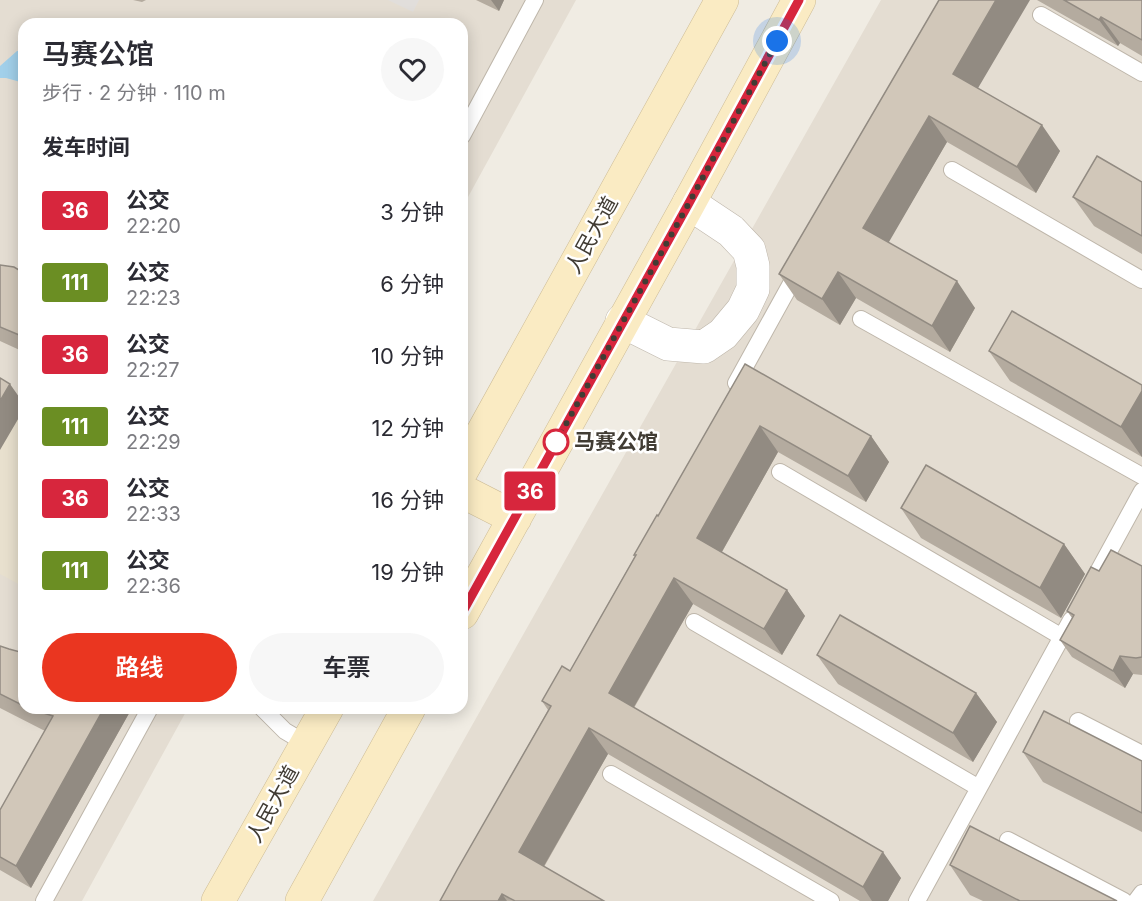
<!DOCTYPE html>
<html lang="zh">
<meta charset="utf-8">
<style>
:root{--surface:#fff;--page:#f7f7f7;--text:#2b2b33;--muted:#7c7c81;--accent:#ea3620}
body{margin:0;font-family:Inter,"Noto Sans SC",sans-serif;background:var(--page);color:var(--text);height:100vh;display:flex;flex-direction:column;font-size:22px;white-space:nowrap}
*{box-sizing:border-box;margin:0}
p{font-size:20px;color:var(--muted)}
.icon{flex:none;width:33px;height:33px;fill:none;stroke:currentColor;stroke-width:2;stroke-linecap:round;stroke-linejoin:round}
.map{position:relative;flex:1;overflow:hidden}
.panel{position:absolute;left:18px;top:18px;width:450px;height:696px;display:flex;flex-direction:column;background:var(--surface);border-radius:18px;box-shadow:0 3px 15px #0003}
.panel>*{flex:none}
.badge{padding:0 12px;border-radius:4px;font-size:21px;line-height:39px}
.you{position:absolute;width:30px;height:30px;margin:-15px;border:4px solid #fff;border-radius:50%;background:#1a73e8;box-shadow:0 0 0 9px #1a73e833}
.map>.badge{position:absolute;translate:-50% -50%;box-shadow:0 0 0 3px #fff}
h2{padding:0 24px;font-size:22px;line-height:54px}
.round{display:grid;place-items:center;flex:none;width:63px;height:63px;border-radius:32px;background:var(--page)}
.overview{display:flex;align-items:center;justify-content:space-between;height:102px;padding:0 24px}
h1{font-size:28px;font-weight:600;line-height:45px}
.primary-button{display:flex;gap:12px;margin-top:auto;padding:12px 24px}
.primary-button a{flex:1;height:69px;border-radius:36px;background:var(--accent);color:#fff;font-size:24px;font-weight:600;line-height:69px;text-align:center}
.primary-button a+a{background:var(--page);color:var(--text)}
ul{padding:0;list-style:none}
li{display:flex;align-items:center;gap:18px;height:72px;padding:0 24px}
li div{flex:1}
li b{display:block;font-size:22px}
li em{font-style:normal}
li .badge{min-width:66px;font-weight:700;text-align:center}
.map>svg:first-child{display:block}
</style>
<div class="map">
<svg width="1142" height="901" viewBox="0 0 1142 901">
<rect width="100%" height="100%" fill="#f0ece3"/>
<path fill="#e4ddd2" d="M0 0H576L462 208V24H24V708H188L82 901H0Z
M881 0H1142V901H373Z"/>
<path fill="#e8e0ce" d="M0 385 24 399V587L0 574Z"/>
<path fill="#e1dedb" d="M388 0H419L413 12Z"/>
<path fill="#a2d0ea" d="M17 51H24V83L6 78H0V66Z"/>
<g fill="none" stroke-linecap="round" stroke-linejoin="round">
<defs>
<path id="service" d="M1041 15 1142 73
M462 136 535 0
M952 170 1142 280
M861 319 1142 476
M736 383 799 269
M780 472 1062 637
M1088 590 1142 491
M694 622 979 788
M262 708 285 731 307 744
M1078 721 1142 754
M611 774 831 901
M1008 840 1124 901
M44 901 150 708
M917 901 1071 620
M1136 901 1142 893"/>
<path id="minor" d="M622 321 668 344 704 347 723 334 743 310 753 289V266L749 250 731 231 689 203"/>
<path id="secondary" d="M462 470 722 0
M462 491 515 518
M462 613 689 203 799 0
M218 901 327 708
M302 901 409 708"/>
</defs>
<use href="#service" stroke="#beb6aa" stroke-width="18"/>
<use href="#minor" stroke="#beb6aa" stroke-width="34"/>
<use href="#secondary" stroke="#cdbc96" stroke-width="34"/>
<use href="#service" stroke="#fff" stroke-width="16"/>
<use href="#minor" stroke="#fff" stroke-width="33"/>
<use href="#secondary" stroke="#faebc3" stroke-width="33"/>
</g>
<path fill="#b4ab9f" d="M133 0H146L142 2Z
M476 0H504L499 11Z
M939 0 978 89 1060 151 1036 193 947 142 888 242 975 308 950 352 856 298 840 325 797 300 779 274Z
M1037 0H1142V56L1120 43 1118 46Z
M1142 182V254L1094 226 1073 197Z
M0 265 24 273V352L0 341Z
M989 351 1142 385V457L1010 381Z
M745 364 871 436 889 462 866 502 778 452 722 552 787 590 805 616 782 655 693 604 634 708 901 878 888 901H860L608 754 544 867 604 901H440L548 710 542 701 570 671 635 556 634 555 658 516Z
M901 508 1064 544 1085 574 1061 618 921 538Z
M1142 566V675L1133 674 1125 688 1072 657 1060 640 1072 618 1067 611 1099 571Z
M0 646 9 649 24 653V708H132L31 888 0 870V810L45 731 0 708Z
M817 655 976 693 997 722 973 762 838 684Z
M1023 752 1142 761V832L1043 782Z
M950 865 1117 901H983L970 895Z"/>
<path fill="#928b82" d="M491 0H504L499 11Z
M996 0H1030L971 100 953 74Z
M1101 17 1120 43 1118 46 1099 20Z
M929 116 947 142 882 254 863 228Z
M1042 125 1060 151 1036 193 1017 167Z
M838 272 856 298 840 325 822 299Z
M957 281 975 308 950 352 932 326Z
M10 384 24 404V409L0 450V401Z
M1142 391V457L1121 427Z
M760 426 778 452 715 564 697 538Z
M871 436 889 462 866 502 848 476Z
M1064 544 1085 574 1061 618 1040 588Z
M674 578 693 604 627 719 609 693Z
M787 590 805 616 782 655 764 629Z
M1120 656 1133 674 1125 688 1113 671Z
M976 693 997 722 973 762 953 733Z
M104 708H132L31 888 16 866Z
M589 728 608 754 537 878 519 852Z
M883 852 901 878 888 901H872L863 887Z
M502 894 507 901H498Z"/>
<path fill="#d1c7b9" stroke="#928b82" stroke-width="1.5" d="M939 0H996L953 74 1042 125 1017 167 929 116 863 228 957 281 932 326 838 272 822 299 779 274Z
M1064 0H1142V40L1101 17 1099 20Z
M1097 156 1142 182V236L1073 197Z
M0 265 14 267 24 273V337L0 327Z
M1012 311 1142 385V391L1121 427 989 351Z
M745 364 871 436 848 476 760 426 697 538 787 590 764 629 674 578 609 693 883 852 863 887 589 728 519 852 604 901H515L502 894 498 901H440L457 870 551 706 542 701 562 666 570 671 636 555H634L657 515 658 516Z
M0 378 10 384 0 401Z
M926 465 1064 544 1040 588 901 508Z
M1111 550 1142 566V657L1136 658 1120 656 1113 671 1060 640 1074 615 1067 611 1091 567 1099 571Z
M840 615 976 693 953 733 817 655Z
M0 646 9 649 24 653V706L0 694Z
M28 708H104L16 866 0 857V810L53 716Z
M1044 711 1142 761V813L1023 752Z
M970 826 1117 901H1020L950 865Z"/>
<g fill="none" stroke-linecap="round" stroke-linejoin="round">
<defs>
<path id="line" d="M462 613 689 203 799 0"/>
</defs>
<use href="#line" stroke="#fff" stroke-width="14"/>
<use href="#line" stroke="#d7263d" stroke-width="9"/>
<path stroke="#413c34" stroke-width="6" stroke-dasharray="0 10.8" d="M556 442 689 203 777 41"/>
</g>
<circle fill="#fff" stroke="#d7263d" stroke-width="3" cx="556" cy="442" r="12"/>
<g text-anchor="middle" stroke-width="5" stroke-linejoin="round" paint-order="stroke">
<g font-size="21" fill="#413c34" stroke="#fff">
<text transform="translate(592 235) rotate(-61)" y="7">人民大道</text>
<text transform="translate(273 804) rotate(-61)" y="7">人民大道</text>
</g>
<g font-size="21" font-weight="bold" fill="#413c34" stroke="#fff" text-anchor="start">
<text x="574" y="449">马赛公馆</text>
</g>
</g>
</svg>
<div class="you" style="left:777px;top:41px"></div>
<b class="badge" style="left:530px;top:491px;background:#d7263d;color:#fff">36</b>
<section class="panel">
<div class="overview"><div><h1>马赛公馆</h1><p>步行 · 2 分钟 · 110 m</p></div><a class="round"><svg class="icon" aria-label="heart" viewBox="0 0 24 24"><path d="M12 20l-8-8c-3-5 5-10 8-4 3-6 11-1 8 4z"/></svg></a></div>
<h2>发车时间</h2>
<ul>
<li><span class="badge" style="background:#d7263d;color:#fff">36</span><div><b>公交</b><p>22:20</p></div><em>3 分钟</em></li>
<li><span class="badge" style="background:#6b8e23;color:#fff">111</span><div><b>公交</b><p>22:23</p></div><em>6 分钟</em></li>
<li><span class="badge" style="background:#d7263d;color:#fff">36</span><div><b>公交</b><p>22:27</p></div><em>10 分钟</em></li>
<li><span class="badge" style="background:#6b8e23;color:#fff">111</span><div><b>公交</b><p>22:29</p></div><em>12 分钟</em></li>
<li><span class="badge" style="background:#d7263d;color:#fff">36</span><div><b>公交</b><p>22:33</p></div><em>16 分钟</em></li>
<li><span class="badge" style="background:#6b8e23;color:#fff">111</span><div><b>公交</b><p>22:36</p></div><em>19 分钟</em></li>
</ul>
<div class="primary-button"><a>路线</a><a>车票</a></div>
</section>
</div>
